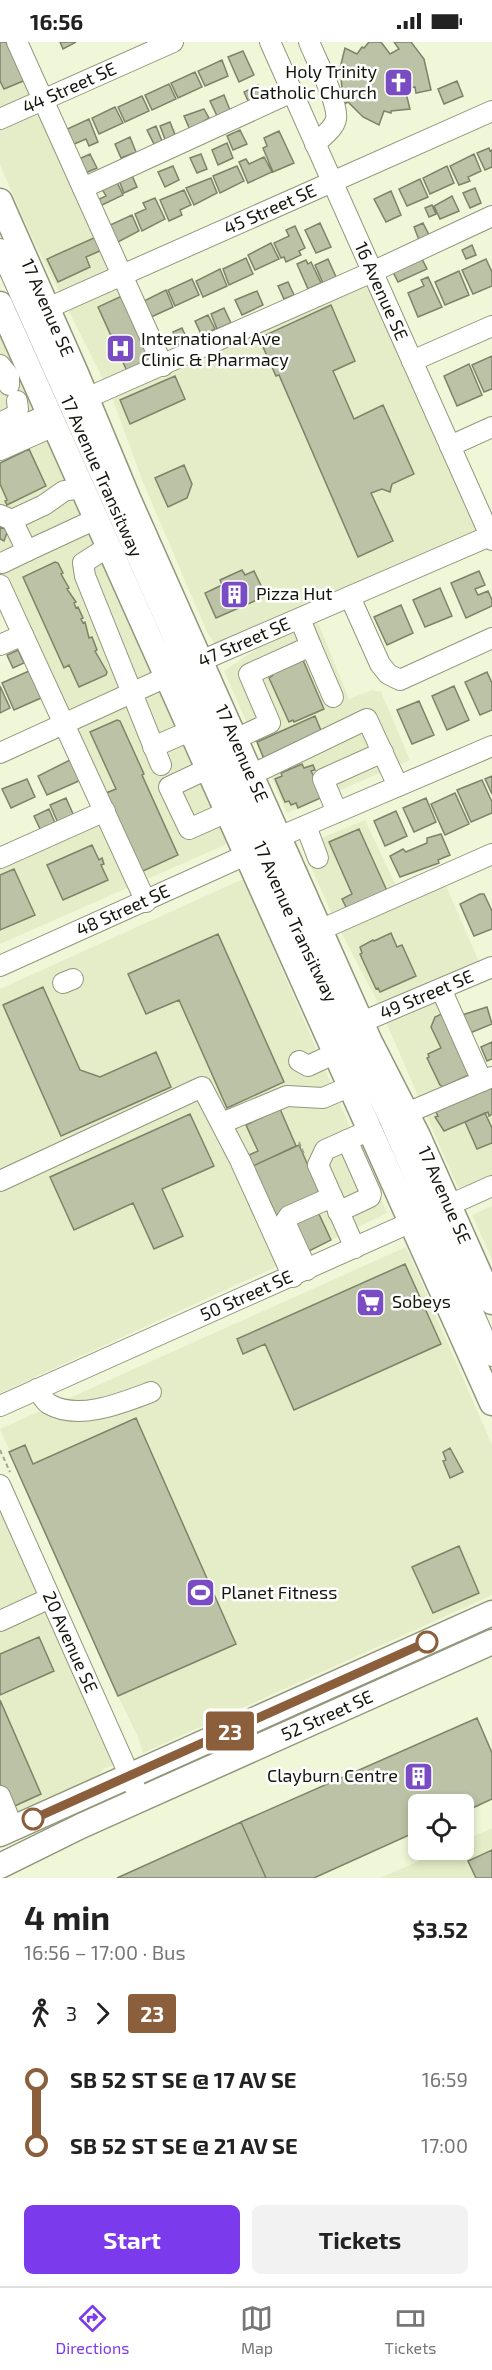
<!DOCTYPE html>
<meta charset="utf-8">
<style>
:root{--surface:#fff;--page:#f2f2f2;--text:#222;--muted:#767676;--line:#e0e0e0;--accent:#7c3aed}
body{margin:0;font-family:"Exo 2",sans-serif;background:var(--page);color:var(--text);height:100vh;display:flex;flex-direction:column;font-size:22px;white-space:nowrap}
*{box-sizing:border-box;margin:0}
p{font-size:20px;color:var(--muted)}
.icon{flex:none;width:33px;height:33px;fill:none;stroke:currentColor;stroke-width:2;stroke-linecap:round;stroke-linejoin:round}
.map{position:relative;height:1836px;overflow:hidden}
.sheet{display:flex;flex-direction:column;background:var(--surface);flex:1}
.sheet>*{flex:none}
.badge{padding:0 12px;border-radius:4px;font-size:21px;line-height:39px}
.fabs{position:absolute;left:408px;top:1752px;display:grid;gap:12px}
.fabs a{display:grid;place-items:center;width:66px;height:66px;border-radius:9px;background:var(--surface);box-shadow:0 3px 9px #0003;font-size:30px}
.map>.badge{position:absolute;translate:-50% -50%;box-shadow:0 0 0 3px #fff}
.legs{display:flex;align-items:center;gap:9px;height:66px;padding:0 24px;font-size:20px}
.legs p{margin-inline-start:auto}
.head{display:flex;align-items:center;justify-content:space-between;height:102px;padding:0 24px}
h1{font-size:33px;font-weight:700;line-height:45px}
.action{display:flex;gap:12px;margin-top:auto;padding:12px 24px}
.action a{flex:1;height:69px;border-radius:9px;background:var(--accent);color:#fff;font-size:24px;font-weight:700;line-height:69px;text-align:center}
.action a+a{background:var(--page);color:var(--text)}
ul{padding:0 24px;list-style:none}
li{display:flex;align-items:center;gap:21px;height:66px;font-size:22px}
li i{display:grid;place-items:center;width:9px;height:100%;margin:0 8px;background:currentColor}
li i::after{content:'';width:15px;height:15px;margin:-8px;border:4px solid;border-radius:50%;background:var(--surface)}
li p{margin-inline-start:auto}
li:first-child i{background:linear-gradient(#0000 50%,currentColor 0)}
li:last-child i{background:linear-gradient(currentColor 50%,#0000 0)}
.status{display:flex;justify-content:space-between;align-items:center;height:42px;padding:0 30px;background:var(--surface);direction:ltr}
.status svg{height:16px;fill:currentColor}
.tabs{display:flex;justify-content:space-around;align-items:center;height:84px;border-top:2px solid var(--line);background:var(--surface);font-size:16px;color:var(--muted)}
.tabs a{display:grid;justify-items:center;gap:3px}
.tabs .selected{color:var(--accent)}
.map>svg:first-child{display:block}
</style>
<div class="status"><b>16:56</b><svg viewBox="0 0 49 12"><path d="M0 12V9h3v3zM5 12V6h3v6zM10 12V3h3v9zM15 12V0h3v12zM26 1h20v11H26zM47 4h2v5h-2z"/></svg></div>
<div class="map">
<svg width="492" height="1836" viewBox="0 0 492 1836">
<rect width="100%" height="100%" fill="#f0f7d8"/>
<path fill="#e4edc7" d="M0 0H14L158 326 372 230 490 494 314 571 349 657 372 648 381 650 410 718 287 771 224 629 304 575 217 605 207 590 142 438 112 355 33 198 0 123Z
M0 289 72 453 149 619 227 802 0 902V816L105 769 0 536Z
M365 778 398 848 334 877 304 809 305 803Z
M243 837 387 1171 278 1224 0 1351V947Z
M443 837 483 929 441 948 492 1035V1135L458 1146 376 957 339 886Z
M492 1164V1217L472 1173Z
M406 1205 492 1403V1553L143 1711 138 1695 118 1654 0 1387Z
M0 1454 123 1720 103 1727 97 1736 9 1775 0 1770Z
M492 1786V1836H380L444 1808H464V1799Z"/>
<path fill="#bbc2a5" stroke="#7d8368" stroke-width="1.5" d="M0 0H6L9 6 13 4 28 37 4 47 0 39Z
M60 0H76L63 7Z
M369 0H381L390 12 399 7 394 0H411L424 17 431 48 416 51 415 45 405 47 410 67 391 69V71L384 69 379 83 363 75 348 60 342 63 335 49 342 46 340 26 345 6 357 12 362 5 364 6Z
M243 9 254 33 239 40 228 15Z
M222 18 228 34 205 44 198 29Z
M195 30 202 45 178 56 171 41Z
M457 39 463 54 444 62 438 47Z
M169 42 176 57 152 68 145 53Z
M258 43 264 57 250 63 244 50Z
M224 53 230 68 217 74 210 59Z
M142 54 149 69 125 80 118 65Z
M115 65 123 81 99 92 92 76Z
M204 67 209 76 201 81 202 83 190 88 184 74Z
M89 77 98 100 89 104 86 97 72 103 65 88Z
M170 80 176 95 166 100 160 84Z
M156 84 162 99 154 102 147 88Z
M240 88 247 102 233 108 227 94Z
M279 89 294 121 273 130 263 106 267 104 264 96Z
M130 95 136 110 121 116 115 102Z
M227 101 233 116 218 123 212 108Z
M489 106 490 109 492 108V125L485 128 477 111Z
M90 112 97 126 83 132 77 118Z
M201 112 207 127 197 131 190 116Z
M474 112 481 129 468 135 470 139 459 143 450 124Z
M264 115 272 130 248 141 239 120 246 117 249 122Z
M173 124 179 138 165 145 158 130Z
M237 124 244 139 220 151 213 134Z
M447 124 454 141 430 152 423 136Z
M131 131 137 145 124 151 118 136Z
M211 136 217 151 194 163 186 146Z
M420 137 428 155 407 164 399 147Z
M117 140 123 153 98 165 95 159 106 154 102 147Z
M475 146 481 161 470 166 463 151Z
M184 148 191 163 180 168 182 173 169 179 160 158Z
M391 149 401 173 386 180 374 157Z
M452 154 459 169 440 177 434 164Z
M155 156 165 177 142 189 135 172 146 167 143 161Z
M432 163 436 172 429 175 425 166Z
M132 173 139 189 116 201 108 184Z
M320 181 331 205 316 211 305 188Z
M423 181 429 193 419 198 414 185Z
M295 184 305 206 299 209 301 213 286 220 284 215 281 216 274 201 289 194 286 188Z
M96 195 102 208 86 215 90 225 58 240 47 217Z
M271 201 279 217 255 228 248 213Z
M472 203 476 213 466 217 462 208Z
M420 213 427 227 398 240 393 230Z
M246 216 253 232 229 243 223 227Z
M328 217 336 235 323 241 315 223Z
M486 217 492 230V244L473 252 462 228Z
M306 218 308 222 311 220 321 241 308 247 297 222Z
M220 227 227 244 203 255 196 239Z
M459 229 469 253 445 263 435 240Z
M428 235 442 265 418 275 408 251 424 244 421 238Z
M192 237 199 253 175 264 168 248Z
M288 240 294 253 284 257 278 244Z
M166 248 173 265 149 276 142 260Z
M257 249 263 263 242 273 235 258Z
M124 253 153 318 127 329 98 265Z
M331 263 355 319 333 329 354 377 383 363 414 432 392 442 390 450 382 447 371 451 393 499 358 515 279 333 276 334 259 296Z
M224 266 231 281 217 287 211 272Z
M208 273 215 287 202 294 195 279Z
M182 286 188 299 178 303 173 290Z
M492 314V347L484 350 472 323Z
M469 322 482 353 457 364 444 334Z
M175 334 185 357 130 382 120 358Z
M29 407 46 444 7 463 5 459 7 458 0 442V421Z
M184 423 192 442 187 456 168 465 155 436Z
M0 485 8 488 4 499 0 497Z
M55 520 58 521 63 531 61 532 69 546 67 547 76 560 74 561 76 566 78 565 83 576 81 577 83 581 85 580 89 596 92 595 97 608 95 609 107 630 106 633 79 645 69 623 64 626 23 535Z
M242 528 245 533 254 529 266 554 216 576 205 551 222 543 220 538Z
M479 529 485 543 475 547 478 553 488 549 492 558V564L466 576 451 541Z
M440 546 452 574 425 585 413 558Z
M401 563 413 591 387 603 374 575Z
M18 608 24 621 13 626 7 613Z
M303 618 324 667 294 680 293 678 289 680 269 636 273 633 272 631Z
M29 629 41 656 14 668 2 641Z
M487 630 492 641V668L480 673 465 640Z
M0 644 10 666 0 671Z
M454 644 469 678 447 688 432 654Z
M419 659 434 693 412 702 397 668Z
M315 674 322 691 264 717 257 700Z
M117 678 120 679 144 732 142 733 178 813 141 830 106 751 116 747 90 690Z
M72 717 81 738 47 753 38 734Z
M302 722 304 726 313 723 315 728 311 729 325 754 298 766 296 761 291 763 289 759 285 760 275 737 282 734 281 731Z
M492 734V752L485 737Z
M27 737 35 755 11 766 2 747Z
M482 738 492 760V771L471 780 457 748Z
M455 751 469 782 445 793 431 762Z
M66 756 74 774 58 781 50 763Z
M426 756 436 780 414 790 403 766Z
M49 767 56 783 41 789 34 774Z
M396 769 407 794 385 804 374 779Z
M359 787 388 851 348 869 342 857 352 852 329 800Z
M441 792 450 813 438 818 439 821 400 835 390 814 403 807 406 810 408 809 427 801V796Z
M92 803 99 818 102 816 104 822 101 823 108 838 63 858 47 823Z
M14 827 35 873 0 888V833Z
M480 852H484L492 869V887L474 894 460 862Z
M391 891 397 905 402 903 416 934 380 950 378 946 376 947 360 912 362 911 360 905 373 898 374 899Z
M218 892 284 1040 227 1066 179 958 146 972 128 932Z
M43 945 80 1028 100 1035 156 1010 171 1045 61 1094 3 963Z
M487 965 492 982 470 991 462 973Z
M446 970 471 1032 443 1045 440 1043 427 1016 429 1015 428 1012 441 1006 431 985 435 975Z
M492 1000V1017L487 1019 481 1005Z
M488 1040 492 1048V1072L489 1074 488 1070 444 1089 435 1075 438 1074 433 1064Z
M280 1067 296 1104 253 1124 249 1113 258 1109 246 1083Z
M485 1071 492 1086V1101L477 1107 465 1080Z
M190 1072 214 1124 162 1147 183 1194 154 1207 133 1161 74 1188 50 1135Z
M299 1103 322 1155 277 1175 253 1124Z
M318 1170 331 1198 307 1210 291 1183Z
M405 1222 441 1302 294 1368 265 1302 243 1312 237 1297Z
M136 1376 236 1602 118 1654 9 1410 25 1403 33 1422Z
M450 1406 463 1430 450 1436 443 1419 446 1418 443 1410Z
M459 1504 479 1551 433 1571 412 1525Z
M39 1595 54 1629 0 1653V1612Z
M0 1658 41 1752 6 1768 0 1754Z
M477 1676 492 1711V1757L464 1770V1762H418V1789L314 1836H266L241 1780Z
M241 1780 266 1836H117Z
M492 1808V1836H476L468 1819Z"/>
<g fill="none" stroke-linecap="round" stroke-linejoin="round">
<defs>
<g id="minor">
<path d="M17 0 163 324"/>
<path id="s1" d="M270 0 492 498"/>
<path d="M309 0C315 15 339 62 336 77 334 87 322 95 315 102"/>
<path id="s2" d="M0 77 173 0"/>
<path d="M83 146 292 50"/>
<path id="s3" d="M0 207 173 595 192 652 298 889 389 1076 492 1314"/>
<path id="s4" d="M48 266 492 69"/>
<path d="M412 319 492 284"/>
<path d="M0 323 9 334V343"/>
<path d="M87 356 372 230 492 174"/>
<path d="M0 381 16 373 18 367 17 359"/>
<path d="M0 393 38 377"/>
<path d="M450 404 492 385"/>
<path d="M0 408 54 384"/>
<path d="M0 473 12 478 27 509 2 521"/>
<path d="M12 478 44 463 64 449 82 446"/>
<path d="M108 505 83 521 85 534 161 723"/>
<path d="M27 509 96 477"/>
<path d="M0 543 146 860"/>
<path d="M350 555 380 622 388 632 400 638 492 596"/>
<path d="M0 603 23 593"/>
<path d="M311 604 333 655"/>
<path d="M235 697 270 681 249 632 311 604 300 577"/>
<path d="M153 705 190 689"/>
<path id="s5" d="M0 711 219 611 492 493"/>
<path d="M207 727 169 745 189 787 227 770"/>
<path d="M251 733 367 677 398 744"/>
<path d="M337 770 323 737 383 710"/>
<path d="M306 784 318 816"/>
<path d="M279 795 492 704"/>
<path d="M0 816 105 769"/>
<path d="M320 888 492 812"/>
<path id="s6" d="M0 924 246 813"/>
<path d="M63 941 73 937"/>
<path d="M441 947 482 1039"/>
<path id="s7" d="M362 980 492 925"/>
<path d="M299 1019 308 1024 336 1011"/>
<path d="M407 1071 492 1035"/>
<path d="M222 1081 287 1054 323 1056 351 1044"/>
<path d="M0 1139 202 1045 240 1118 293 1235"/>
<path d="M338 1170 370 1155 371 1152 347 1098"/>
<path d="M355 1206 318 1123 325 1108 370 1088"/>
<path d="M307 1228 285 1180 289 1174 332 1155"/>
<path d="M37 1347C41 1352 44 1359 49 1362 78 1379 122 1361 151 1350"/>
<path id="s8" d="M0 1364 492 1144"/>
<path id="s9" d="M0 1443 140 1757"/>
<path d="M0 1579 50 1556"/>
<path d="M0 1754 13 1786"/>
</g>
<g id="major">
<path id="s10" d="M0 159 76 331 128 456 320 888 370 1000 418 1094 492 1260"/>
<path d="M0 262 492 1361"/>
<path d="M0 1792 492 1571"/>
<path id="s11" d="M0 1824 81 1784 492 1600"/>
</g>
</defs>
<use href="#minor" stroke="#91977b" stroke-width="22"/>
<use href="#major" stroke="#91977b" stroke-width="27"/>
<path stroke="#a2a890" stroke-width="2" stroke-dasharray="4.5 3" stroke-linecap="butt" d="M299 1100 305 1114
M0 1408 10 1430"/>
<use href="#minor" stroke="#fff" stroke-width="20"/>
<use href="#major" stroke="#fff" stroke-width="24"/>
</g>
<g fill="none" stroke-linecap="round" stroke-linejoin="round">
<defs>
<path id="line-1" d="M33 1777 427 1600"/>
</defs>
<use href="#line-1" stroke="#fff" stroke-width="14"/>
<use href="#line-1" stroke="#8b5e3c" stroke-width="9"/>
</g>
<defs>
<symbol id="church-square" viewBox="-11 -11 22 22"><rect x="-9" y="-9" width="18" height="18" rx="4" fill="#7a4cc4" stroke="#fff"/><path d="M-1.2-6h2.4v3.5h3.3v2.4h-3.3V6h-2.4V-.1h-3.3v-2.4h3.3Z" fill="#fff"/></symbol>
<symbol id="hospital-square" viewBox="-11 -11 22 22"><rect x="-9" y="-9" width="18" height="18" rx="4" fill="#7a4cc4" stroke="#fff"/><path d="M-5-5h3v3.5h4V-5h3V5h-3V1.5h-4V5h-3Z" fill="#fff"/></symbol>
<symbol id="building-square" viewBox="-11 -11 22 22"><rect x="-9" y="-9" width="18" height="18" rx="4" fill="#7a4cc4" stroke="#fff"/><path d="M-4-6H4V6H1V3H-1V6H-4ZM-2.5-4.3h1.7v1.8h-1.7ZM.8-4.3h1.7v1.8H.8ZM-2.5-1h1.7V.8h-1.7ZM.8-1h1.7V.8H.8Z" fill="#fff"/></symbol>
<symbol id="supermarket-square" viewBox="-11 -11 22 22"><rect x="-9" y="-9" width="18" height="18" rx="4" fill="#7a4cc4" stroke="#fff"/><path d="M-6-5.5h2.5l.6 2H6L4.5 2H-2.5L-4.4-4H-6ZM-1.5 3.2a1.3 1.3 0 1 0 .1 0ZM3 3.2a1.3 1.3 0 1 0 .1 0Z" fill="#fff"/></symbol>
<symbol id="stadium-square" viewBox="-11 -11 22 22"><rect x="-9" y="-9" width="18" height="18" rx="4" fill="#7a4cc4" stroke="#fff"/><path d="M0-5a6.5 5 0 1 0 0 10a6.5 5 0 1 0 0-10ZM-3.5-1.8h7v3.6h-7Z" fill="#fff"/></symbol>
</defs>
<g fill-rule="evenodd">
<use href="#church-square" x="382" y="24" width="33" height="33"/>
<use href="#hospital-square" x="104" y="290" width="33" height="33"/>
<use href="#building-square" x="218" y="536" width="33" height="33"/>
<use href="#supermarket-square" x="354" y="1244" width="33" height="33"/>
<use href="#stadium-square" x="184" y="1534" width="33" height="33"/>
<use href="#building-square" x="402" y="1718" width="33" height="33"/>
</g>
<g fill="#fff" stroke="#8b5e3c" stroke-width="3">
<circle cx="427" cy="1600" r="10"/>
<circle cx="33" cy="1777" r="10"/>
</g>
<g text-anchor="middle" stroke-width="5" stroke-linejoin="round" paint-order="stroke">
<g font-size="18" fill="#15170d" stroke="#fff" text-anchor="start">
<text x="377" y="36" text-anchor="end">Holy Trinity<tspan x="377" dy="21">Catholic Church</tspan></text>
<text x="141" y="303">International Ave<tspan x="141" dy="21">Clinic &amp; Pharmacy</tspan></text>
<text x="256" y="558">Pizza Hut</text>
<text x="392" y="1266">Sobeys</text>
<text x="221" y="1557">Planet Fitness</text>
<text x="398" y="1740" text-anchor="end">Clayburn Centre</text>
</g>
<g font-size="18" fill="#15170d" stroke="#fff">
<text dy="6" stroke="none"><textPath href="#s2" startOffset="76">44 Street SE</textPath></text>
<text dy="6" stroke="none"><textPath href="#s4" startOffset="243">45 Street SE</textPath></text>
<text dy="6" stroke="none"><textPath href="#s1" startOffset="273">16 Avenue SE</textPath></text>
<text dy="6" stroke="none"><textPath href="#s10" startOffset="117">17 Avenue SE</textPath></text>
<text dy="6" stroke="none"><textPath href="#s3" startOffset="249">17 Avenue Transitway</textPath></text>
<text dy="6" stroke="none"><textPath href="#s5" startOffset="268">47 Street SE</textPath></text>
<text dy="6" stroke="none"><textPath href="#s10" startOffset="603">17 Avenue SE</textPath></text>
<text dy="6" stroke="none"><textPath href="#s6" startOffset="135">48 Street SE</textPath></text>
<text dy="6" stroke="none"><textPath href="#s3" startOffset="735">17 Avenue Transitway</textPath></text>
<text dy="6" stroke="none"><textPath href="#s7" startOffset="70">49 Street SE</textPath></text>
<text dy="6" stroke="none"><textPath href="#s10" startOffset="1089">17 Avenue SE</textPath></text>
<text dy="6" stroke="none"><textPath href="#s8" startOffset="270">50 Street SE</textPath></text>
<text dy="6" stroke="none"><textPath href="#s9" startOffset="172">20 Avenue SE</textPath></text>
<text dy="6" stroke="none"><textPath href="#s11" startOffset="360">52 Street SE</textPath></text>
</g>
</g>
</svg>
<div class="fabs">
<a><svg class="icon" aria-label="locate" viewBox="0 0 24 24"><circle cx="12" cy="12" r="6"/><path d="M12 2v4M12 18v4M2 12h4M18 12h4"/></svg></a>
</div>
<b class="badge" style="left:230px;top:1689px;background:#8b5e3c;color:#fff">23</b>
</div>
<section class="sheet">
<div class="head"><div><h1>4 min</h1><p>16:56 – 17:00 · Bus</p></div><b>$3.52</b></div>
<div class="legs"><svg class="icon" aria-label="walk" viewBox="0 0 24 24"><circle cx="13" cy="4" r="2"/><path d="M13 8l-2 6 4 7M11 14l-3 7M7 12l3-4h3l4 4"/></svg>3<svg class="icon" aria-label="forward" viewBox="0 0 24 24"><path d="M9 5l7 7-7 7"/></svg><b class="badge" style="background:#8b5e3c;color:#fff">23</b></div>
<ul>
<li><i style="color:#8b5e3c"></i><b>SB 52 ST SE @ 17 AV SE</b><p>16:59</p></li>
<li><i style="color:#8b5e3c"></i><b>SB 52 ST SE @ 21 AV SE</b><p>17:00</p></li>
</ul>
<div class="action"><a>Start</a><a>Tickets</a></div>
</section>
<nav class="tabs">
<a class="selected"><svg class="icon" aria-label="directions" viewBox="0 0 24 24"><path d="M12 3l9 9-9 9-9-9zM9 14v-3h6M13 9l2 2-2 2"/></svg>Directions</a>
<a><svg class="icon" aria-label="map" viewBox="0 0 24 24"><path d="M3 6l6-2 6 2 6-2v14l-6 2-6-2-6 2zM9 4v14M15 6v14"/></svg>Map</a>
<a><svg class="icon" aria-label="tickets" viewBox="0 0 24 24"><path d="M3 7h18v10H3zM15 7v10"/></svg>Tickets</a>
</nav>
